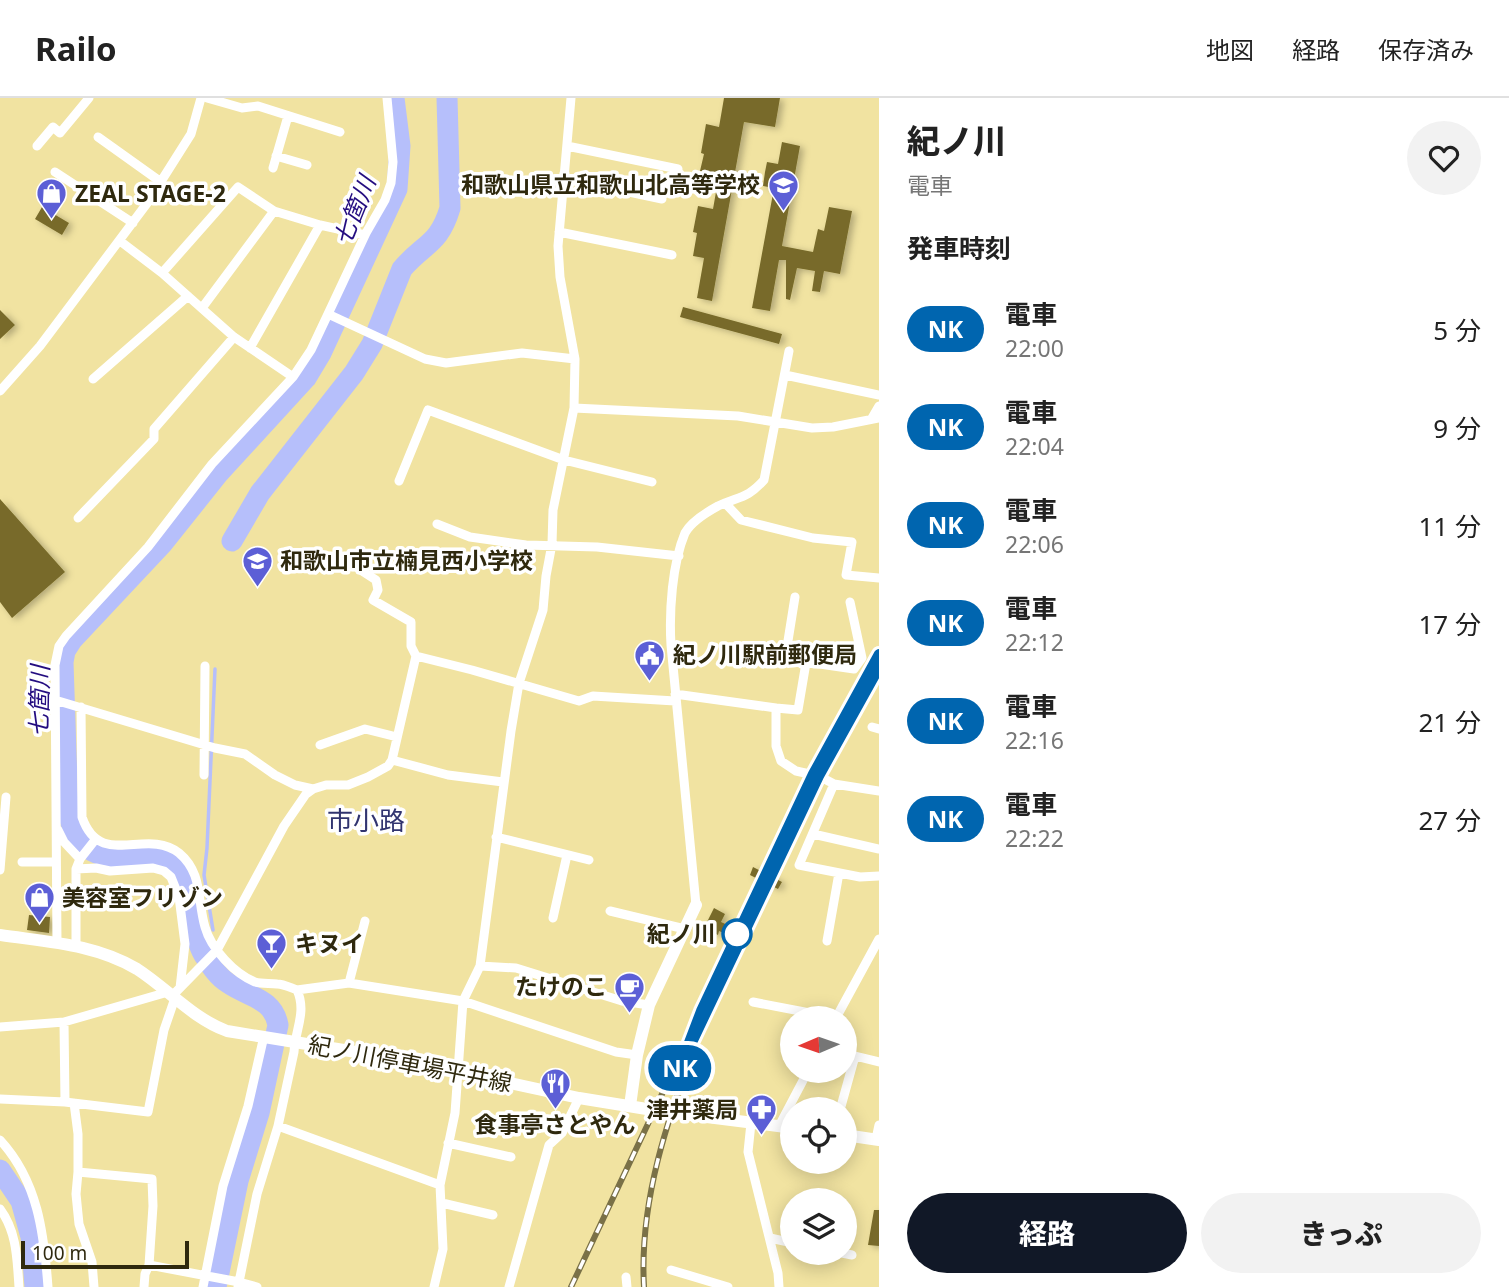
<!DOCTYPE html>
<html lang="ja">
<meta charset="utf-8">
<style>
:root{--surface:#fff;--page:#f2f2f2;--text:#222;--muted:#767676;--line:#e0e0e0;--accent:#111827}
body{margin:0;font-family:"Noto Sans","Noto Sans JP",sans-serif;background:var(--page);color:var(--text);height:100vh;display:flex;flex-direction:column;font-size:26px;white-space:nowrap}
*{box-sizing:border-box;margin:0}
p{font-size:23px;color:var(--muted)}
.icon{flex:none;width:38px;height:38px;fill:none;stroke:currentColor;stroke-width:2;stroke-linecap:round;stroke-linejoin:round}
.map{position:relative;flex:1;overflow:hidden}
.drawer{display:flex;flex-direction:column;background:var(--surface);width:630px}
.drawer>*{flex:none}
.badge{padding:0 14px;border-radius:23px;font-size:24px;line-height:46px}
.needle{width:46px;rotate:268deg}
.controls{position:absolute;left:780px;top:908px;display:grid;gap:14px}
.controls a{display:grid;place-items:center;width:77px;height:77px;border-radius:50%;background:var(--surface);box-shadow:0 4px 18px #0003;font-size:35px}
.scale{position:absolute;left:21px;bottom:18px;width:168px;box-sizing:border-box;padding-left:7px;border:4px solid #2f290e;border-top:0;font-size:19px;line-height:24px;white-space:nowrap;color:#2f290e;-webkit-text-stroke:5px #fff;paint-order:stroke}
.map>.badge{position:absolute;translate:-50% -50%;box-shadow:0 0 0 4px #fff}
h2{padding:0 28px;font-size:26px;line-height:63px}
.round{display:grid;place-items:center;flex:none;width:74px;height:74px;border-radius:37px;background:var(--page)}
.headline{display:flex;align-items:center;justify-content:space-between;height:119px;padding:0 28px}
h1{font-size:33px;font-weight:800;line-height:52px}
.action{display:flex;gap:14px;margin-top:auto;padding:14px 28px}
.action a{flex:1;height:80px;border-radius:42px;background:var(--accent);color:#fff;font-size:28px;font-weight:800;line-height:80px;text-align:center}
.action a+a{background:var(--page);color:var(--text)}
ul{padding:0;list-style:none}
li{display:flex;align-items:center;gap:21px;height:98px;padding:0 28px}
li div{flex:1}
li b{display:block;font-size:26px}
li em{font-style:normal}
li .badge{min-width:77px;font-weight:700;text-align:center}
header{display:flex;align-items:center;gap:42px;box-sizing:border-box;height:98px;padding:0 35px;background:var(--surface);border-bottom:2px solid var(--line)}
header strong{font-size:33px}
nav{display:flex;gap:38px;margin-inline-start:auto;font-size:24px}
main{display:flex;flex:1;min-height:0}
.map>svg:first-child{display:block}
</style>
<header>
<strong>Railo</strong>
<nav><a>地図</a><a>経路</a><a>保存済み</a></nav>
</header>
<main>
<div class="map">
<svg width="879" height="1189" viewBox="0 0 879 1189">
<defs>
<filter id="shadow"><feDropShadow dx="4" dy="2" stdDeviation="3.5" flood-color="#0004"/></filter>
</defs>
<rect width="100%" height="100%" fill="#f1e3a1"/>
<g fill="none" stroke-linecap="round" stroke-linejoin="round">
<path stroke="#b6bffb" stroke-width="3.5" d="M213 832 204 777 207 750 215 571
M201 852 207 845"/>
<path stroke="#b6bffb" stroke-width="21" d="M232 443 260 395 354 275 372 246 402 171C424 145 439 147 450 110L447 0
M0 1072 21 1103 31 1139 35 1189
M216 1189 238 1083 259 1015 278 927C273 900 248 899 228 885 217 878 211 868 204 857 188 831 199 779 170 764 160 759 149 760 139 760 100 761 77 756 68 714L63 564 65 553 72 542 163 445 218 376 306 280 321 255 397 91 400 48 394 0"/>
</g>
<path fill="#786b2a" filter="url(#shadow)" d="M724 0H780L775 29 744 24 712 203 697 200 704 160 693 158 697 135 693 134 698 108 713 111 719 77 700 73 704 56 701 55 706 26 719 29Z
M782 44 800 48 782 148 813 154 818 131 824 133 829 109 852 113 840 176 824 173 820 194 812 193 815 173 797 170 790 202 786 201V162H779L770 213 752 210 774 90 763 88 765 74 767 64 778 66Z
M42 109 69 125 62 137 35 121Z
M683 209 782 236 779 246 680 219Z
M0 212 15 227 0 241Z
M0 401 65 474 12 520 0 504Z
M753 769 782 784 778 791 750 777Z
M714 810 725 816 721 824 730 828 726 836 719 833 718 837 704 830Z
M29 817 50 819 49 835 27 832Z
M874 1112H879V1148L868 1147Z"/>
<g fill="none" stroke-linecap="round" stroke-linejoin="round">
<path stroke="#fff" stroke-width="9" d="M207 0 242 10 258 8 340 34
M98 39 161 84
M37 48 53 29 60 35 89 0
M567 48 678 71
M276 58 307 67
M273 70 288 18
M55 74 133 125
M563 80 662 101
M559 134 672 157
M120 143 162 175 234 239 293 279
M162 175 238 89 274 113 320 127 365 137
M202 210 274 113
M328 216 366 135 385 102 391 85 393 64 387 0
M250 250 320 127
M785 277 879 297
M93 281 188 198
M0 293 40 248 148 104 191 36 201 0
M574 310 738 318 812 330 833 329 879 320
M872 320 879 308
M399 383 428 312 564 362 652 384
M725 405 741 422 813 440 852 444 846 477 879 480
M78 420 154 341V331L234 239
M437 426 470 439 526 447 597 449 679 458
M359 471 376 482 378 492 373 502 411 524V548L416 558
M806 564 854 571 862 560 850 504
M675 596 776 610V648L781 663 796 673 819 678 834 686 879 693
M55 602 215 650 245 656 275 677 295 687 313 691
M81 609 82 719C100 772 146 729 179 755 203 775 197 802 205 829 211 851 235 876 255 884 262 886 270 885 277 886 284 886 291 890 297 892 307 914 295 932 294 954L278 1028 440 1087
M776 610 798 612 808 553 787 549 795 499
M872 629 879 631
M320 647 365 631 397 639
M392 662 448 677 503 684
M204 677 205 568
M834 686 799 767 860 779 879 778
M58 732 64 744 80 761
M813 736 879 751
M496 739 589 762
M22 764H56
M76 771 96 770 110 773 153 770 164 773 171 779 179 799 185 846 180 890
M0 772 6 699
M696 807 671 547C669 514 672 466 685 435 691 424 707 414 718 408 739 398 747 401 764 382L789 253
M610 813 685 831
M553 820 567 757
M827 843 839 775
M57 845 55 567 59 548 66 538 148 449 212 366 293 279 311 252 328 216 425 261 446 265 522 255 575 261
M76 848V771L80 761 95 742
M480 868 516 870 622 903 649 907
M349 885 365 823
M297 892 349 885 463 903 616 954 637 957
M173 897 217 852 284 728 306 696 313 691 326 687H348L368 679 388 668 392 662 416 558 472 572 579 603 593 598 675 603
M753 904 836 920
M836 920 879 841
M64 924 65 1004
M0 929 64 924 168 894
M0 1001 65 1004 148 1014 164 932 175 900
M74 1005 78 1036V1074L152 1081 153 1108 149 1167
M840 1012 855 958 879 964
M751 1025 748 1054 778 1175 779 1189
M779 1028 808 973
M876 1041 879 1027
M0 1042C38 1083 44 1136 48 1189
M448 1045 511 1059
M78 1074 76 1096 79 1126 92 1164 94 1189
M442 1105 493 1117
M0 1111C17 1134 17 1161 19 1189
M770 1140 793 1145
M842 1155 852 1157
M671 1172 728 1189
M626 1179 627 1189
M144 1189 145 1176 149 1167 239 1184 238 1189
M203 1189 223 1088 248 1008 264 938
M257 1189 239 1184 257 1096 278 1028
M434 1189 443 1151 440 1087 455 1015 463 903 480 868 511 633 519 585 543 512 546 478 552 446 553 412 574 310 575 261 560 179 558 148 571 0
M509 1189 549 1047 562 1035 579 1000"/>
<path stroke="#fff" stroke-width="12" d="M0 837C47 844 95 846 137 871 168 891 192 920 227 933L399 961 579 1000 659 1013 793 1030
M630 1008 637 957 649 907 696 807
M845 1037 879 1042"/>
<defs>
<path id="rail" d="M571 1189 813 676 879 556
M644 1189C639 1103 668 1019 698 940"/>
</defs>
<use href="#rail" stroke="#7a7147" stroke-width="6"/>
<use href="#rail" stroke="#fff" stroke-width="3.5" stroke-dasharray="10" stroke-linecap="butt"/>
</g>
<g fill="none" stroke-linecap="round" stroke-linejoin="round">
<defs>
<path id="line" d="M879 556 813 676 701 913 677 976 819 678 879 570"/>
</defs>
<use href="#line" stroke="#fff" stroke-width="16"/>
<use href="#line" stroke="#0065af" stroke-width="10"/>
</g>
<defs>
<symbol id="school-pin" viewBox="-11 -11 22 30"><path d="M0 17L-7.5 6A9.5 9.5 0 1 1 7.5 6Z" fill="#5c5fd6" stroke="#fff"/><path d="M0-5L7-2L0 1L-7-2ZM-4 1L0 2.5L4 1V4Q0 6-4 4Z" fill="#fff"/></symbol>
<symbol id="shop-pin" viewBox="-11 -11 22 30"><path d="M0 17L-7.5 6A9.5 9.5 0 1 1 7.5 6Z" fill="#5c5fd6" stroke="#fff"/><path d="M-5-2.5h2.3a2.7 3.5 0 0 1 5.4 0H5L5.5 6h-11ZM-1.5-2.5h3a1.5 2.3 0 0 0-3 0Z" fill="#fff"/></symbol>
<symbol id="civic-pin" viewBox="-11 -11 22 30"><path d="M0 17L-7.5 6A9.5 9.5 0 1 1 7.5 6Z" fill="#5c5fd6" stroke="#fff"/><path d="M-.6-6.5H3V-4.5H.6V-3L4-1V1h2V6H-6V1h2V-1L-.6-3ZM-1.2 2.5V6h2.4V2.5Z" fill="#fff"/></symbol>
<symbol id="bar-pin" viewBox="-11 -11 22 30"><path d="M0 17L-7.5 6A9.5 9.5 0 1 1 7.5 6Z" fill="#5c5fd6" stroke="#fff"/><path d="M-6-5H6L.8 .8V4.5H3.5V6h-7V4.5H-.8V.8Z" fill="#fff"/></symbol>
<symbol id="cafe-pin" viewBox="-11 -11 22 30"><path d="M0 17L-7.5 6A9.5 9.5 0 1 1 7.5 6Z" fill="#5c5fd6" stroke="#fff"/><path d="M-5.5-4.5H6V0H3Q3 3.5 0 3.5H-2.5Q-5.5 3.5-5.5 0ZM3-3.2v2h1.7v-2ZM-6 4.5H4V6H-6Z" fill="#fff"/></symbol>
<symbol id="restaurant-pin" viewBox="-11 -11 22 30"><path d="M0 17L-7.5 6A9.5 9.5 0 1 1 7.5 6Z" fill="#5c5fd6" stroke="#fff"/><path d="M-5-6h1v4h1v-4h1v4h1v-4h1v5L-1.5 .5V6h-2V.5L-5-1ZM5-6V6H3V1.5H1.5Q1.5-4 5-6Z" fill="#fff"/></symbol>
<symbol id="pharmacy-pin" viewBox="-11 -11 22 30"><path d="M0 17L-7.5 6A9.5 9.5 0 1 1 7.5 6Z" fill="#5c5fd6" stroke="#fff"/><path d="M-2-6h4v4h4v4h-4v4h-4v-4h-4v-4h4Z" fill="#fff"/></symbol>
</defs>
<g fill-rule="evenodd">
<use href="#school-pin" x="766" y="70" width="35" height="47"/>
<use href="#shop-pin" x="34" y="78" width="35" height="47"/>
<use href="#school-pin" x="240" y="446" width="35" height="47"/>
<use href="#civic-pin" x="632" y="540" width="35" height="47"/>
<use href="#shop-pin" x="22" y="782" width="35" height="47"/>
<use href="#bar-pin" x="254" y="828" width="35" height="47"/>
<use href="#cafe-pin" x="612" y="872" width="35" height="47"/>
<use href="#restaurant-pin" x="538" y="968" width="35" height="47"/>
<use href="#pharmacy-pin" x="744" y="994" width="35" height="47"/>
</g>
<circle fill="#fff" stroke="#0065af" stroke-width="3.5" cx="737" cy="836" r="14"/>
<g text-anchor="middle" stroke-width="7" stroke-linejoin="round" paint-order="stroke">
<g font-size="23" font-weight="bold" fill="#2f290e" stroke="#fff" text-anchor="start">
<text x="760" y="95" text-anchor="end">和歌山県立和歌山北高等学校</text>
<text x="75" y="104">ZEAL STAGE-2</text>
<text x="280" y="471">和歌山市立楠見西小学校</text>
<text x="673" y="565">紀ノ川駅前郵便局</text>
<text x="62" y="808">美容室フリゾン</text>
<text x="295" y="854">キヌイ</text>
<text x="607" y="897" text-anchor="end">たけのこ</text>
<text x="738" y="1020" text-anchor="end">津井薬局</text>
<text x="555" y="1035" text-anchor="middle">食事亭さとやん</text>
</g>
<g font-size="23" font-weight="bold" fill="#2f290e" stroke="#fff" text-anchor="end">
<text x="716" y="844">紀ノ川</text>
</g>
<g font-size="23" fill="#2f290e" stroke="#fff">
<text transform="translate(410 966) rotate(11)" y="8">紀ノ川停車場平井線</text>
</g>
<g font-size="24" font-style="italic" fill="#240d80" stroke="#fff">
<text transform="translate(355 113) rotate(-68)" y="8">七箇川</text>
<text transform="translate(40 603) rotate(-89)" y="8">七箇川</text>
</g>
<g font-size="26" fill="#31346f" stroke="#fff">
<text x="366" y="732">市小路</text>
</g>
</g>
</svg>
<div class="controls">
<a><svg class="needle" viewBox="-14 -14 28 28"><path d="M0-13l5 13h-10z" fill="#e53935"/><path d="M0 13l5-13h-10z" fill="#767676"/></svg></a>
<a><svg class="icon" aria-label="locate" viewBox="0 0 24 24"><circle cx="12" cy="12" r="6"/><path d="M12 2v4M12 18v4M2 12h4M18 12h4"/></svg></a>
<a><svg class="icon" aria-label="layers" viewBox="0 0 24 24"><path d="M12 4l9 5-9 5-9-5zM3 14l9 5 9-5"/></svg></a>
</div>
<div class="scale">100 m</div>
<b class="badge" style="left:680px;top:970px;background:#0065af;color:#fff">NK</b>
</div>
<section class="drawer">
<div class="headline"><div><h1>紀ノ川</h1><p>電車</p></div><a class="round"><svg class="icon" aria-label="heart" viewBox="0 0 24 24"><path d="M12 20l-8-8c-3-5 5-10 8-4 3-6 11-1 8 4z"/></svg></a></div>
<h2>発車時刻</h2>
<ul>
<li><span class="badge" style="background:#0065af;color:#fff">NK</span><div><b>電車</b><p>22:00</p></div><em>5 分</em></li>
<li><span class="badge" style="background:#0065af;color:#fff">NK</span><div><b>電車</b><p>22:04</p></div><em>9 分</em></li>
<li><span class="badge" style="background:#0065af;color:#fff">NK</span><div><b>電車</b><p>22:06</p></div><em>11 分</em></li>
<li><span class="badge" style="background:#0065af;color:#fff">NK</span><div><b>電車</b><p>22:12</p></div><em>17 分</em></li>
<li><span class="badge" style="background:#0065af;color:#fff">NK</span><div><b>電車</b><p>22:16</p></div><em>21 分</em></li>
<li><span class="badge" style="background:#0065af;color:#fff">NK</span><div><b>電車</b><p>22:22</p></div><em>27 分</em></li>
</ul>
<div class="action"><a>経路</a><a>きっぷ</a></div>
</section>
</main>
